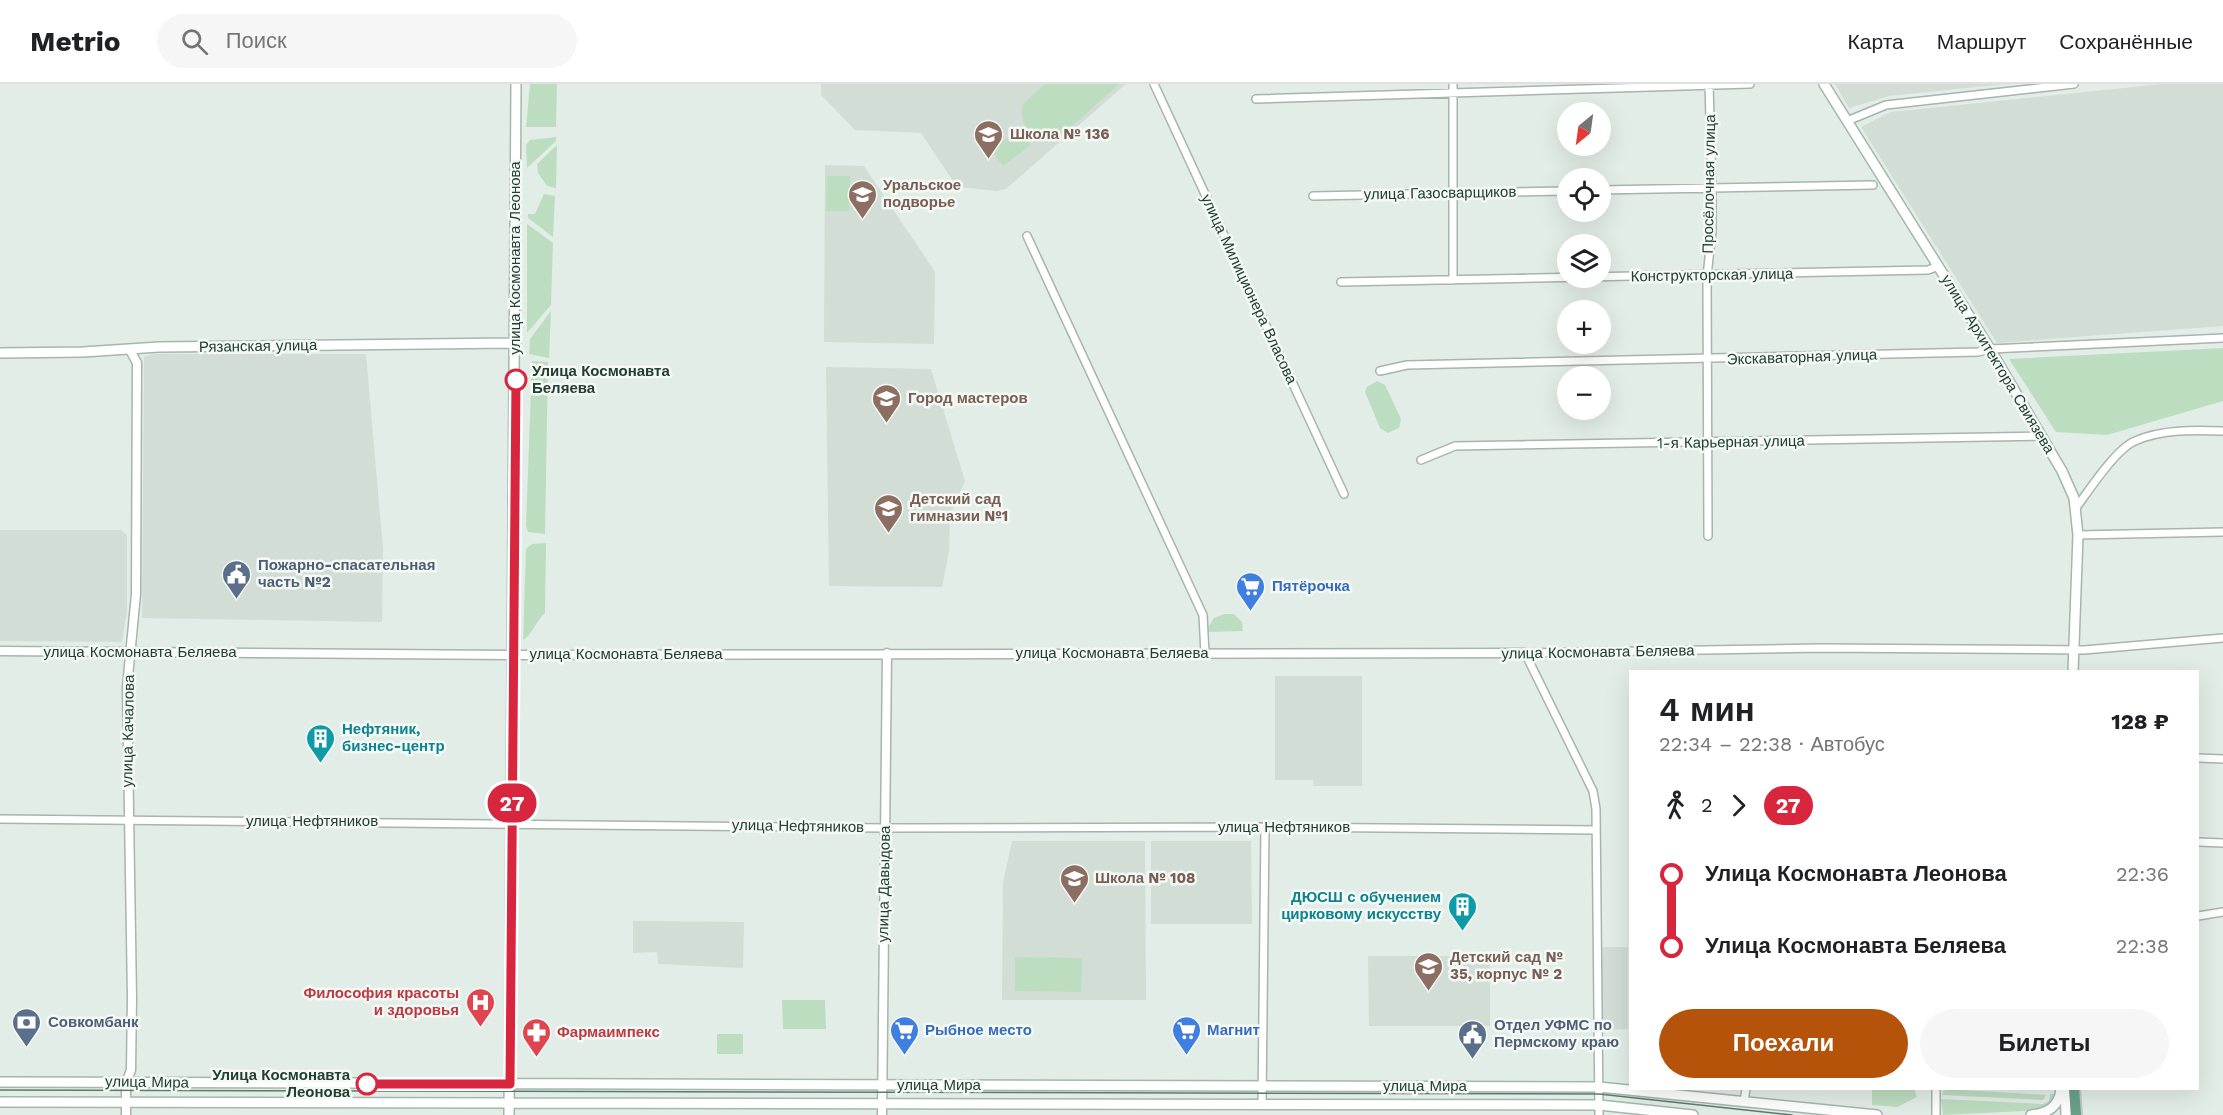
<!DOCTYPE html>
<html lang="ru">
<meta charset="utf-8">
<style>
:root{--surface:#fff;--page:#f6f6f6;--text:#202124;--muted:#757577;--line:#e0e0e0;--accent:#b45309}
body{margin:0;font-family:"Work Sans",sans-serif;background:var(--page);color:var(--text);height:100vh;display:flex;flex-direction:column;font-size:22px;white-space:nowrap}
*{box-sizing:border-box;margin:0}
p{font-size:20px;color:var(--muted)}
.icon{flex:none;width:33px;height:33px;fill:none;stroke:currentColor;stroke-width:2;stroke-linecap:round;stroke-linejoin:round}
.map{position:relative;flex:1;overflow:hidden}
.side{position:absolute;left:1629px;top:586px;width:570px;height:420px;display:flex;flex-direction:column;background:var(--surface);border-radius:0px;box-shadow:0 6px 24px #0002}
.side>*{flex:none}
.badge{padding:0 12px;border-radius:20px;font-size:21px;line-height:39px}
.needle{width:39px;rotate:209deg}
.controls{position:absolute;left:1557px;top:18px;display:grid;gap:12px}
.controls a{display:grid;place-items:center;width:54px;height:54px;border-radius:50%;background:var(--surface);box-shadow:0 6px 24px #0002;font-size:30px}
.map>.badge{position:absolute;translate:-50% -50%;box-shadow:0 0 0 3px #fff}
.legs{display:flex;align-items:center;gap:9px;height:66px;padding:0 30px;font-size:20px}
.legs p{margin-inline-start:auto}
.headline{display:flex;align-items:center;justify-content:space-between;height:102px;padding:0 30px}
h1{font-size:33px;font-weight:600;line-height:45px}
.cta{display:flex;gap:12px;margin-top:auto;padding:12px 30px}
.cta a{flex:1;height:69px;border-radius:36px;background:var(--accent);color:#fff;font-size:24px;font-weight:600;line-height:69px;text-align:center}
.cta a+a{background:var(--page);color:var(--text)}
ul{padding:0 30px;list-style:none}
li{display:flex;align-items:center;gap:21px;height:72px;font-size:22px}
li i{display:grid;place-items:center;width:9px;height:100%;margin:0 8px;background:currentColor}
li i::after{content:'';width:15px;height:15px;margin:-8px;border:4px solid;border-radius:50%;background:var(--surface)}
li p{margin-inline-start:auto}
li:first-child i{background:linear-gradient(#0000 50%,currentColor 0)}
li:last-child i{background:linear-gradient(currentColor 50%,#0000 0)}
header{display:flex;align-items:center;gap:36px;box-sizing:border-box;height:84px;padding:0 30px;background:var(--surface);border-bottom:2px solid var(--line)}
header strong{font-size:28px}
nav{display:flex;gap:33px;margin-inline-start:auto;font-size:21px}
.search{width:420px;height:54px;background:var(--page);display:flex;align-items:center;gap:15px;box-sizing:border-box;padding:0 21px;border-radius:33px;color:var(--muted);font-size:22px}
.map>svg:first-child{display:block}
</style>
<header>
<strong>Metrio</strong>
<div class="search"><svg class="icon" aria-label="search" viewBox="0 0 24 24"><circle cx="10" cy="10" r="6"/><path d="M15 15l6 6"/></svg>Поиск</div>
<nav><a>Карта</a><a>Маршрут</a><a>Сохранённые</a></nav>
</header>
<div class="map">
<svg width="2223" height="1031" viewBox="0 0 2223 1031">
<rect width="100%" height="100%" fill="#e3ede7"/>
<path fill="#d2ddd6" d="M821 0H1126L1006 105 997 107 957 103 921 49 855 46 821 11Z
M1835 0H2006L1889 12 1849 24Z
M2162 0H2223V242L1997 259 1861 43 1890 28Z
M825 81 864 82 935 188 934 260 824 258Z
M153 270H366L383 465 382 538 142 534 144 273Z
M826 283 931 285 965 397 950 431 949 468 942 503 829 502Z
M0 446H121L127 451V527L122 558 0 557Z
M1275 592H1362V702H1314L1313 696H1275Z
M1012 757H1145L1146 916H1002L1003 799Z
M1151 757H1251L1252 840H1151Z
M633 837 744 838 743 884 658 880 657 868 633 869Z
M1599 863H1628V945L1598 946Z
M1368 872H1490V942H1369Z"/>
<path fill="#bdddc0" d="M530 0H557L556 43H526Z
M1045 0H1119L1057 56C1037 57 1016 42 1023 20Z
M1019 45 1031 61 1003 82 991 66Z
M556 53V57L527 84 526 61 530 56Z
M557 61 556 104 547 102 538 89 537 80Z
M827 92H850L849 127H826Z
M544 110 555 112 553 153 528 134V130H535Z
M527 140 553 159 551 221 527 249Z
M551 227 549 274 529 270 530 255Z
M2223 264V317L2107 351 2056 348 2009 275Z
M532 277 548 278 545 450 528 448 526 442Z
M1377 297 1385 301 1401 335 1399 344 1388 349 1380 344 1365 308 1367 303Z
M546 459 545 529C536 537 532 551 523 556L526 465 532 460Z
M1224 530H1234L1242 538 1243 547 1209 548 1208 544 1214 534Z
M1015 873 1082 874 1081 908 1015 907Z
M782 916H825L826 945H783Z
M717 950H743V970H717Z
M1872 1005H1914L1917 1013 1897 1023 1872 1021Z
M1944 1005 2045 1011H2046L2043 1016 1942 1011Z
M2050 1010H2057L2056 1016 2043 1026 1943 1031 1941 1015 2043 1020 2049 1017Z"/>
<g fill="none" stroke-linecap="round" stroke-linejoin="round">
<defs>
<path id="minor" d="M1154 0 1344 410
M1453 0V196
M1256 15 1750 0
M1847 37 1886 21 2074 0
M1600 106 1873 101
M1313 112 1568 107
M1027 152 1203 531 1205 570
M1341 198 1928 186 1939 182
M1380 287 1407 281 1978 268 1990 265 2223 254
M1421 376 1455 362 2042 352
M2076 424C2089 406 2116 365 2135 357 2162 345 2195 346 2223 347
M2078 451 2223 448
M1708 452 1707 192 1712 147V103L1709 0
M2198 674 2223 675
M0 735 885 744 1265 743 1595 746
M2198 758 2223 759
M2198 832 2223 828
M1744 1017 1746 1005
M1262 1020 1265 743
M1599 1031 1596 725 1593 707 1525 569 1820 564 2084 566 2223 554
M1936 1031V1005"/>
<path id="tertiary" d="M0 567 514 571 1525 569
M126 1031V999L131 986 132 914 127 603 136 510 137 279 130 266
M882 1031 887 569"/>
<path id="secondary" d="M1824 0 1990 265 2062 387 2074 414 2078 451 2073 588
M0 269 83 268 159 263 516 259
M0 998 1599 1003 1877 1031
M2065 1006 2066 1031
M0 1018 1599 1021 1693 1031
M509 1031 516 0
M2031 1031C2048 1029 2059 1023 2061 1005"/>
<path id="primary" d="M2074 1005 2076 1031"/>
</defs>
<use href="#minor" stroke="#a6b5ad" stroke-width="10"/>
<use href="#tertiary" stroke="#a6b5ad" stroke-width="11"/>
<use href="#secondary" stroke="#a2b8ad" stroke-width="12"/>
<use href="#primary" stroke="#c1c9c6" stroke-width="14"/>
<use href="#minor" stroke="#fff" stroke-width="7"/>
<use href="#tertiary" stroke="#fff" stroke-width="8"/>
<use href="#secondary" stroke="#fff" stroke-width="9"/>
<use href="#primary" stroke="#69a18a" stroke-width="10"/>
<path stroke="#5e796d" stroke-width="1.5" d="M0 1006 1599 1010 1792 1031"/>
</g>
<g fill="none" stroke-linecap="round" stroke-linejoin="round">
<defs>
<path id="line-1" d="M367 1000H510L516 296"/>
</defs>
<use href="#line-1" stroke="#fff" stroke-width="14"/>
<use href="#line-1" stroke="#d7263d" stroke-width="9"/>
</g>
<defs>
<symbol id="school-pin" viewBox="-11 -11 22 30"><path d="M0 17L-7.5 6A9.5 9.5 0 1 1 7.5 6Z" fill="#8d6e63" stroke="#f4f9f6"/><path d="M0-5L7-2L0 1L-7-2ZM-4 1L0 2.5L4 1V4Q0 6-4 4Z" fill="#fff"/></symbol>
<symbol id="civic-pin" viewBox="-11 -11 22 30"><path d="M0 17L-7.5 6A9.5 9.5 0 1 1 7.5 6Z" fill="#5c6f8a" stroke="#f4f9f6"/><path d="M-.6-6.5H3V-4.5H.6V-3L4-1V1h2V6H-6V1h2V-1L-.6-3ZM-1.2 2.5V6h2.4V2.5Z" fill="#fff"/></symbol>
<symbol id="supermarket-pin" viewBox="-11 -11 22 30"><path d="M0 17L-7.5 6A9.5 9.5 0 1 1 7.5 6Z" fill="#3f7fe0" stroke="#f4f9f6"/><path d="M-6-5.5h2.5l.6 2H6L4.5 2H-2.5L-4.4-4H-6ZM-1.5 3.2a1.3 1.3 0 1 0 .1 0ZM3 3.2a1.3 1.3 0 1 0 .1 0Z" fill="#fff"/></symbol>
<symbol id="building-pin" viewBox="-11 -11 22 30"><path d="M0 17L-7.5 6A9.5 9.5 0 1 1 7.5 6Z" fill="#0f9aa8" stroke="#f4f9f6"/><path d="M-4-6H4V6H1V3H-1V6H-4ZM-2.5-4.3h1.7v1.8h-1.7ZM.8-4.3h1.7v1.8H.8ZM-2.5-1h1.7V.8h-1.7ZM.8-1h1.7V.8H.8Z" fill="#fff"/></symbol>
<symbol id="hospital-pin" viewBox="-11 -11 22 30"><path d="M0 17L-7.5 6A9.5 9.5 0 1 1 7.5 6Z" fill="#e0444e" stroke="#f4f9f6"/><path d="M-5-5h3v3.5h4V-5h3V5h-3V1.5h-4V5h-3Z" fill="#fff"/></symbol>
<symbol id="bank-pin" viewBox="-11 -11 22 30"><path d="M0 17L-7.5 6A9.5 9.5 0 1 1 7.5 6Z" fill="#5c6f8a" stroke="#f4f9f6"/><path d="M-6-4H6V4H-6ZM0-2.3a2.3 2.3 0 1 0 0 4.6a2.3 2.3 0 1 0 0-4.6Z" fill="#fff"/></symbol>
<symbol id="pharmacy-pin" viewBox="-11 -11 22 30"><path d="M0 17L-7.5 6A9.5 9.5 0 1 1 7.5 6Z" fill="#e0444e" stroke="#f4f9f6"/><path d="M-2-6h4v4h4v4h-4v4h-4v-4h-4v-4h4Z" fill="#fff"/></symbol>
</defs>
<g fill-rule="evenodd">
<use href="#school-pin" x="972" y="34" width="33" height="45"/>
<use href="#school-pin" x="846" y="94" width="33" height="45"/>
<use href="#school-pin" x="870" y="298" width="33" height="45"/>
<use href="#school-pin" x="872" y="408" width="33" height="45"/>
<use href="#civic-pin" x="220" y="474" width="33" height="45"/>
<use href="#supermarket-pin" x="1234" y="486" width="33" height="45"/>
<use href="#building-pin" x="304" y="638" width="33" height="45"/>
<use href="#school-pin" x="1058" y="778" width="33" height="45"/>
<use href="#building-pin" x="1446" y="806" width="33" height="45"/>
<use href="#school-pin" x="1412" y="866" width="33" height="45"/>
<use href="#hospital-pin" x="464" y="902" width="33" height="45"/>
<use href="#bank-pin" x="10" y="922" width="33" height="45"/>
<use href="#supermarket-pin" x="888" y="930" width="33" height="45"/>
<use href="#supermarket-pin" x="1170" y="930" width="33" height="45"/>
<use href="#pharmacy-pin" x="520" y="932" width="33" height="45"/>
<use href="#civic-pin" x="1456" y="934" width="33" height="45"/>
</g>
<g fill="#fff" stroke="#d7263d" stroke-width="3">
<circle cx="516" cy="296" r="10"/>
<circle cx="367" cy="1000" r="10"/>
</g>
<g text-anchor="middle" stroke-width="5" stroke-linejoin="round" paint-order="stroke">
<g font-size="15" font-weight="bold" fill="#785e54" stroke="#f4f9f6" text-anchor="start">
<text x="1010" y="55">Школа № 136</text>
<text x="883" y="106">Уральское<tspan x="883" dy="17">подворье</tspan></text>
<text x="908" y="319">Город мастеров</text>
<text x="910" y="420">Детский сад<tspan x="910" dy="17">гимназии №1</tspan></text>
<text x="1095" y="799">Школа № 108</text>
<text x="1450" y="878">Детский сад №<tspan x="1450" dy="17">35, корпус № 2</tspan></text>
</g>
<g font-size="15" fill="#233e32" stroke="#f4f9f6">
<text transform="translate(1709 100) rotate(-89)" y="5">Просёлочная улица</text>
<text transform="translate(1440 109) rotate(-1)" y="5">улица Газосварщиков</text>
<text transform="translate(515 174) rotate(-90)" y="5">улица Космонавта Леонова</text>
<text transform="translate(1712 191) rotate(-1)" y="5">Конструкторская улица</text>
<text transform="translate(1249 205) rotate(65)" y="5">улица Милиционера Власова</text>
<text transform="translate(258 262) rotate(-1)" y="5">Рязанская улица</text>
<text transform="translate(1802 273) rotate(-2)" y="5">Экскаваторная улица</text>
<text transform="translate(1998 280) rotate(59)" y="5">улица Архитектора Свиязева</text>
<text transform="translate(1731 358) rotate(-1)" y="5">1-я Карьерная улица</text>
<text x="140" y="573">улица Космонавта Беляева</text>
<text transform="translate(1598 568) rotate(-1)" y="5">улица Космонавта Беляева</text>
<text x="1112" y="574">улица Космонавта Беляева</text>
<text x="626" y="575">улица Космонавта Беляева</text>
<text transform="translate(128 647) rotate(-89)" y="5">улица Качалова</text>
<text x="312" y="742">улица Нефтяников</text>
<text transform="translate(798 742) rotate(1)" y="5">улица Нефтяников</text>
<text x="1284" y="748">улица Нефтяников</text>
<text transform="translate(884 800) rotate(-89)" y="5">улица Давыдова</text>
<text transform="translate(147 998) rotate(1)" y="5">улица Мира</text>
<text x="939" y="1006">улица Мира</text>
<text x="1425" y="1007">улица Мира</text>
</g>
<g font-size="15" font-weight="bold" fill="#233e32" stroke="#f4f9f6" text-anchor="start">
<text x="532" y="292">Улица Космонавта<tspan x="532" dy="17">Беляева</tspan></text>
<text x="350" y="996" text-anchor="end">Улица Космонавта<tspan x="350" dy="17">Леонова</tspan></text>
</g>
<g font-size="15" font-weight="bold" fill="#4e5e75" stroke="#f4f9f6" text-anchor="start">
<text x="258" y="486">Пожарно-спасательная<tspan x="258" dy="17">часть №2</tspan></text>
<text x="48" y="943">Совкомбанк</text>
<text x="1494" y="946">Отдел УФМС по<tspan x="1494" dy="17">Пермскому краю</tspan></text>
</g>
<g font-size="15" font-weight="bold" fill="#366cbe" stroke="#f4f9f6" text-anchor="start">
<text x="1272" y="507">Пятёрочка</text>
<text x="925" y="951">Рыбное место</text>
<text x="1207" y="951">Магнит</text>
</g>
<g font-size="15" font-weight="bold" fill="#0d838f" stroke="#f4f9f6" text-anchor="start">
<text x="342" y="650">Нефтяник,<tspan x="342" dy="17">бизнес-центр</tspan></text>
<text x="1441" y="818" text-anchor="end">ДЮСШ с обучением<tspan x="1441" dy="17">цирковому искусству</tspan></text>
</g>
<g font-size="15" font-weight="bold" fill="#be3a42" stroke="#f4f9f6" text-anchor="end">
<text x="459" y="914">Философия красоты<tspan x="459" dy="17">и здоровья</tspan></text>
<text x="557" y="953" text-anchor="start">Фармаимпекс</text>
</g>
</g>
</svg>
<div class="controls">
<a><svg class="needle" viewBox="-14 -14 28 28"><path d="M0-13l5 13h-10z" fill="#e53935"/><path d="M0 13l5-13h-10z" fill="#757577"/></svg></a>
<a><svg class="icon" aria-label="locate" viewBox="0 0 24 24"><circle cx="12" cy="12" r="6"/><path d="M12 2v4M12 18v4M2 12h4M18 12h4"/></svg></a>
<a><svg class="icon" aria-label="layers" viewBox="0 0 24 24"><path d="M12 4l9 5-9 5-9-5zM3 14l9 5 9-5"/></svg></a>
<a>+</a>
<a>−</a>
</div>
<b class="badge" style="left:512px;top:719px;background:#d7263d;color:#fff">27</b>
<section class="side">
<div class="headline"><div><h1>4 мин</h1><p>22:34 – 22:38 · Автобус</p></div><b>128 ₽</b></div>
<div class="legs"><svg class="icon" aria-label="walk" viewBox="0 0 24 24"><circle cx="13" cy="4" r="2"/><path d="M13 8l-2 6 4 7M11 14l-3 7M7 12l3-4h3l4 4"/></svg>2<svg class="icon" aria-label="forward" viewBox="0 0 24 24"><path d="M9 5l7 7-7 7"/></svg><b class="badge" style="background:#d7263d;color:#fff">27</b></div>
<ul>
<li><i style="color:#d7263d"></i><b>Улица Космонавта Леонова</b><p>22:36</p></li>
<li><i style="color:#d7263d"></i><b>Улица Космонавта Беляева</b><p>22:38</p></li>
</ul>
<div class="cta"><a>Поехали</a><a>Билеты</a></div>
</section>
</div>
